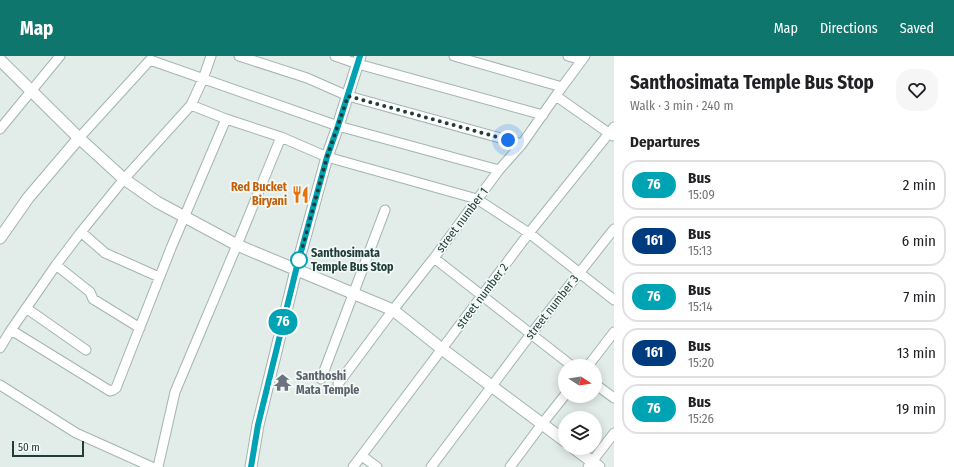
<!DOCTYPE html>
<meta charset="utf-8">
<style>
:root{--surface:#fff;--page:#f6f6f6;--text:#202124;--muted:#757577;--line:#e0e0e0;--accent:#0f766e}
body{margin:0;font-family:"Fira Sans Condensed",sans-serif;background:var(--page);color:var(--text);height:100vh;display:flex;flex-direction:column;font-size:15px;white-space:nowrap}
*{box-sizing:border-box;margin:0}
p{font-size:13px;color:var(--muted)}
.icon{flex:none;width:22px;height:22px;fill:none;stroke:currentColor;stroke-width:2;stroke-linecap:round;stroke-linejoin:round}
.map{position:relative;flex:1;overflow:hidden}
.drawer{display:flex;flex-direction:column;background:var(--surface);width:340px}
.drawer>*{flex:none}
.badge{padding:0 8px;border-radius:13px;font-size:14px;line-height:26px}
.needle{width:26px;rotate:102deg}
.controls{position:absolute;left:558px;top:303px;display:grid;gap:8px}
.controls a{display:grid;place-items:center;width:44px;height:44px;border-radius:50%;background:var(--surface);box-shadow:0 2px 10px #0003;font-size:20px}
.scale{position:absolute;left:12px;bottom:10px;width:72px;box-sizing:border-box;padding-left:4px;border:2px solid #213d3a;border-top:0;font-size:11px;line-height:14px;white-space:nowrap;color:#213d3a;-webkit-text-stroke:3px #f2f9f6;paint-order:stroke}
.you{position:absolute;width:20px;height:20px;margin:-10px;border:3px solid #fff;border-radius:50%;background:#1a73e8;box-shadow:0 0 0 6px #1a73e833}
.map>.badge{position:absolute;translate:-50% -50%;box-shadow:0 0 0 2px #fff}
h2{padding:0 16px;font-size:15px;line-height:36px}
.round{display:grid;place-items:center;flex:none;width:42px;height:42px;border-radius:16px;background:var(--page)}
.head{display:flex;align-items:center;justify-content:space-between;height:68px;padding:0 16px}
h1{font-size:19px;font-weight:700;line-height:30px}
ul{padding:0;list-style:none}
li{display:flex;align-items:center;gap:12px;height:50px;margin:0 8px 6px;padding:0 8px;border:2px solid var(--line);border-radius:16px}
li div{flex:1}
li b{display:block;font-size:15px}
li em{font-style:normal}
li .badge{min-width:44px;font-weight:700;text-align:center}
header{display:flex;align-items:center;gap:24px;box-sizing:border-box;height:56px;padding:0 20px;background:var(--accent);color:#fff}
header strong{font-size:19px}
nav{display:flex;gap:22px;margin-inline-start:auto;font-size:14px}
main{display:flex;flex:1;min-height:0}
.map>svg:first-child{display:block}
</style>
<header>
<strong>Map</strong>
<nav><a>Map</a><a>Directions</a><a>Saved</a></nav>
</header>
<main>
<div class="map">
<svg width="614" height="411" viewBox="0 0 614 411">
<rect width="100%" height="100%" fill="#e2ece9"/>
<g fill="none" stroke-linecap="round" stroke-linejoin="round">
<defs>
<path id="minor" d="M239 0 307 22 348 40 522 88
M335 0 358 8 543 59
M454 0 562 31
M568 0 582 4
M556 40 613 80
M191 49 226 63 281 81 327 101 477 143 529 177 614 244
M0 73 60 0
M79 82 150 4 338 70 499 114
M81 176 105 197 159 221
M434 202 572 310
M56 209 90 236 93 243 140 272
M26 252 86 294
M11 274 110 335 113 334 116 332 171 192 226 63
M0 292 11 274 56 209 81 176 124 123 191 49 203 23 211 0
M588 310 614 276
M321 323 385 154
M338 328 393 254 434 202 499 114 522 88 562 31 585 0
M595 328 614 342
M0 329 76 377 152 411
M362 400 377 411
M158 411 175 336 237 189 281 81
M353 411 529 177 614 71
M431 411 531 278 614 173
M510 411 542 368 565 339
M588 411 614 377"/>
<path id="tertiary" d="M0 4 79 82 124 123 157 146 237 189 393 254 442 293 565 385
M0 182 28 142 79 82
M574 392 599 411
M251 411 258 369 296 214 327 101 338 70 360 0"/>
</defs>
<use href="#minor" stroke="#a4b4b1" stroke-width="11"/>
<use href="#tertiary" stroke="#a4b4b1" stroke-width="13"/>
<use href="#minor" stroke="#fff" stroke-width="9"/>
<use href="#tertiary" stroke="#fff" stroke-width="11"/>
</g>
<g fill="none" stroke-linecap="round" stroke-linejoin="round">
<defs>
<path id="line" d="M251 411 258 369 296 214 327 101 338 70 360 0"/>
</defs>
<use href="#line" stroke="#fff" stroke-width="9"/>
<use href="#line" stroke="#00a3b4" stroke-width="6"/>
<path stroke="#213d3a" stroke-width="4" stroke-dasharray="0 7.2" d="M299 204 327 101 348 40 508 84"/>
</g>
<defs>
<symbol id="restaurant-bare" viewBox="-9 -9 18 18"><path d="M-5-6h1v4h1v-4h1v4h1v-4h1v5L-1.5 .5V6h-2V.5L-5-1ZM5-6V6H3V1.5H1.5Q1.5-4 5-6Z" fill="#e8710a" stroke="#f2f9f6" stroke-width="2.5" paint-order="stroke"/></symbol>
<symbol id="temple-bare" viewBox="-9 -9 18 18"><path d="M0-6L5-2H3V0L6.5 2.5H4V6H1.5V3h-3V6H-4V2.5H-6.5L-3 0V-2H-5Z" fill="#6b7280" stroke="#f2f9f6" stroke-width="2.5" paint-order="stroke"/></symbol>
</defs>
<g fill-rule="evenodd">
<use href="#restaurant-bare" x="288" y="126" width="25" height="25"/>
<use href="#temple-bare" x="270" y="314" width="25" height="25"/>
</g>
<circle fill="#fff" stroke="#00a3b4" stroke-width="2" cx="299" cy="204" r="8"/>
<g text-anchor="middle" stroke-width="3.5" stroke-linejoin="round" paint-order="stroke">
<g font-size="12" font-weight="bold" fill="#c56008" stroke="#f2f9f6" text-anchor="end">
<text x="287" y="135">Red Bucket<tspan x="287" dy="14">Biryani</tspan></text>
</g>
<g font-size="12" fill="#213d3a" stroke="#f2f9f6">
<text transform="translate(462 164) rotate(-53)" y="4">street number 1</text>
<text transform="translate(482 240) rotate(-53)" y="4">street number 2</text>
<text transform="translate(552 251) rotate(-52)" y="4">street number 3</text>
</g>
<g font-size="12" font-weight="bold" fill="#213d3a" stroke="#f2f9f6" text-anchor="start">
<text x="311" y="201">Santhosimata<tspan x="311" dy="14">Temple Bus Stop</tspan></text>
</g>
<g font-size="12" font-weight="bold" fill="#5b616d" stroke="#f2f9f6" text-anchor="start">
<text x="296" y="324">Santhoshi<tspan x="296" dy="14">Mata Temple</tspan></text>
</g>
</g>
</svg>
<div class="controls">
<a><svg class="needle" viewBox="-14 -14 28 28"><path d="M0-13l5 13h-10z" fill="#e53935"/><path d="M0 13l5-13h-10z" fill="#757577"/></svg></a>
<a><svg class="icon" aria-label="layers" viewBox="0 0 24 24"><path d="M12 4l9 5-9 5-9-5zM3 14l9 5 9-5"/></svg></a>
</div>
<div class="scale">50 m</div>
<div class="you" style="left:508px;top:84px"></div>
<b class="badge" style="left:283px;top:266px;background:#00a3b4;color:#fff">76</b>
</div>
<section class="drawer">
<div class="head"><div><h1>Santhosimata Temple Bus Stop</h1><p>Walk · 3 min · 240 m</p></div><a class="round"><svg class="icon" aria-label="heart" viewBox="0 0 24 24"><path d="M12 20l-8-8c-3-5 5-10 8-4 3-6 11-1 8 4z"/></svg></a></div>
<h2>Departures</h2>
<ul>
<li><span class="badge" style="background:#00a3b4;color:#fff">76</span><div><b>Bus</b><p>15:09</p></div><em>2 min</em></li>
<li><span class="badge" style="background:#003b80;color:#fff">161</span><div><b>Bus</b><p>15:13</p></div><em>6 min</em></li>
<li><span class="badge" style="background:#00a3b4;color:#fff">76</span><div><b>Bus</b><p>15:14</p></div><em>7 min</em></li>
<li><span class="badge" style="background:#003b80;color:#fff">161</span><div><b>Bus</b><p>15:20</p></div><em>13 min</em></li>
<li><span class="badge" style="background:#00a3b4;color:#fff">76</span><div><b>Bus</b><p>15:26</p></div><em>19 min</em></li>
</ul>
</section>
</main>
